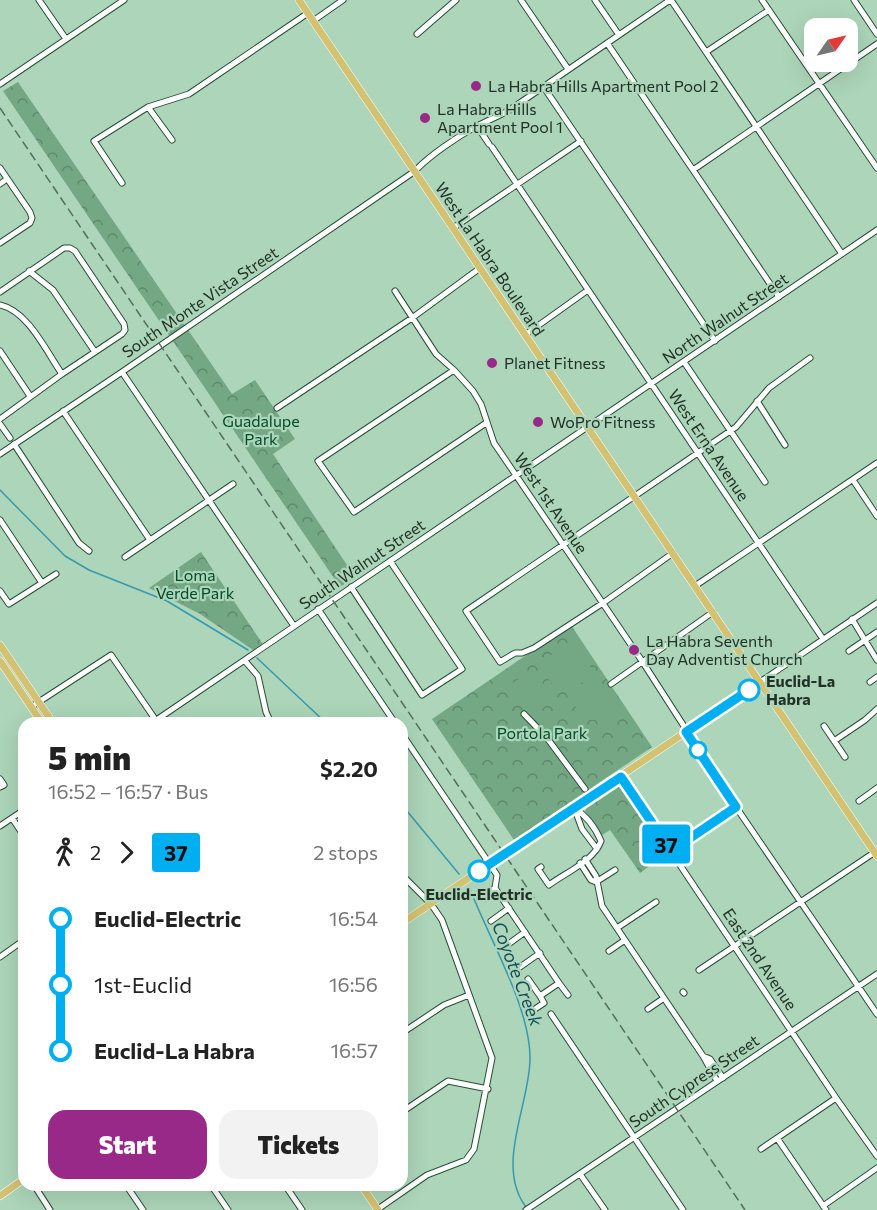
<!DOCTYPE html>
<meta charset="utf-8">
<style>
:root{--surface:#fff;--page:#f2f2f2;--text:#222;--muted:#767676;--accent:#992988}
body{margin:0;font-family:Commissioner,sans-serif;background:var(--page);color:var(--text);height:100vh;display:flex;flex-direction:column;font-size:22px;white-space:nowrap}
*{box-sizing:border-box;margin:0}
p{font-size:20px;color:var(--muted)}
.icon{flex:none;width:33px;height:33px;fill:none;stroke:currentColor;stroke-width:2;stroke-linecap:round;stroke-linejoin:round}
.map{position:relative;flex:1;overflow:hidden}
.sheet{position:absolute;left:18px;top:717px;width:390px;height:474px;display:flex;flex-direction:column;background:var(--surface);border-radius:18px;box-shadow:0 6px 24px #0002}
.sheet>*{flex:none}
.badge{padding:0 12px;border-radius:4px;font-size:21px;line-height:39px}
.needle{width:39px;rotate:56deg}
.controls{position:absolute;left:804px;top:18px;display:grid;gap:12px}
.controls a{display:grid;place-items:center;width:54px;height:54px;border-radius:12px;background:var(--surface);box-shadow:0 6px 24px #0002;font-size:30px}
.map>.badge{position:absolute;translate:-50% -50%;box-shadow:0 0 0 3px #fff}
.legs{display:flex;align-items:center;gap:9px;height:66px;padding:0 30px;font-size:20px}
.legs p{margin-inline-start:auto}
.headline{display:flex;align-items:center;justify-content:space-between;height:102px;padding:0 30px}
h1{font-size:33px;font-weight:800;line-height:45px}
.action{display:flex;gap:12px;margin-top:auto;padding:12px 30px}
.action a{flex:1;height:69px;border-radius:18px;background:var(--accent);color:#fff;font-size:24px;font-weight:800;line-height:69px;text-align:center}
.action a+a{background:var(--page);color:var(--text)}
ul{padding:0 30px;list-style:none}
li{display:flex;align-items:center;gap:21px;height:66px;font-size:22px}
li i{display:grid;place-items:center;width:9px;height:100%;margin:0 8px;background:currentColor}
li i::after{content:'';width:15px;height:15px;margin:-8px;border:4px solid;border-radius:50%;background:var(--surface)}
li p{margin-inline-start:auto}
li:first-child i{background:linear-gradient(#0000 50%,currentColor 0)}
li:last-child i{background:linear-gradient(currentColor 50%,#0000 0)}
.map>svg:first-child{display:block}
</style>
<div class="map">
<svg width="877" height="1210" viewBox="0 0 877 1210">
<defs>
<pattern id="forest-crowns" width="20" height="18" patternUnits="userSpaceOnUse" patternTransform="scale(1.5)"><rect width="20" height="18" fill="#74a885"/><path d="M2 6a3 3 0 1 1 6 0M12 15a3 3 0 1 1 6 0" fill="none" stroke="#5f896d"/></pattern>
</defs>
<rect width="100%" height="100%" fill="#acd5b9"/>
<path fill="url(#forest-crowns)" d="M18 82 232 394 255 380 295 439 273 454 355 577 340 587 3 91Z
M201 552 264 646 256 652 200 614 149 588Z
M571 625 652 747 514 840 432 719Z
M620 786 626 789 668 852 640 873 610 830 602 835 585 811 587 808Z"/>
<path fill="#74a885" d="M572 639 596 675 570 689 555 687 537 666Z
M533 670 543 682C542 697 538 703 525 711L509 685Z
M601 681 618 713 600 720H587L569 699Z"/>
<g fill="none" stroke-linecap="round" stroke-linejoin="round">
<path stroke="#359aaf" stroke-width="1.5" d="M0 490 65 556 89 570 167 601 248 650
M257 658 326 723
M402 805 459 874
M470 889C489 939 531 1008 530 1060 529 1106 495 1166 526 1207"/>
<defs>
<path id="minor" d="M39 0 66 39
M521 0 568 69
M595 0 619 35
M671 0 842 254
M762 0 877 168
M854 0 877 34
M313 21 343 0
M417 34 456 0
M607 43 779 297
M706 52 769 10
M0 84 124 0
M543 86 715 341
M148 107 172 140
M477 126 489 144
M492 147 823 639
M0 168 30 212 32 218 30 223 0 243
M693 170 877 44
M122 183 94 141 148 107 189 94 308 13
M0 184 7 179
M453 228 581 141
M29 271 53 290 95 352
M395 291 436 354 454 370 473 391 481 404 494 443 642 661 736 807 877 1014
M0 292 64 248H70L75 251 124 324 125 330 122 334 62 374 0 419
M0 305C28 311 46 351 62 374
M525 335 588 290
M0 351 30 396
M684 362 765 482
M454 370 318 461 354 512 486 423
M122 372 294 626
M757 401 785 445
M277 408 412 318 480 268
M63 411 150 540
M0 424 10 438
M14 444 79 543 89 551
M0 454 122 372 415 171C430 155 457 137 477 126 488 120 500 116 511 109L670 0
M853 480 877 516
M0 520 42 583 9 604 0 591
M673 553 603 603 534 648 522 653H515L500 662 466 611 736 427 769 388 810 358
M125 557 233 484
M42 583 56 574
M695 586 877 463
M351 587 422 695 462 669 390 561
M318 609 395 723
M852 619 877 660
M849 651 877 632
M245 661 258 676 266 712 271 723
M760 682 877 603
M870 682 877 677
M611 684 713 612
M31 707 111 655 157 722
M524 714 547 738 585 789
M152 723 877 230
M824 726 845 757
M402 734 497 875 495 888 559 983 540 996 544 1003 529 1013
M834 741 865 720 877 709
M621 777 836 1098 877 1156
M0 779 4 785 0 787
M859 801 877 788
M575 810 582 829 597 849
M12 818 22 833 24 843
M0 826 24 810
M671 851 736 807
M585 859 596 876 602 906 703 1056 717 1081
M580 863 591 880 596 882
M541 867 538 869 549 885C565 873 594 861 601 841 595 827 587 816 574 808
M596 882 615 870
M482 897 495 888
M491 921 509 908
M617 928 656 902
M503 948 525 932
M609 951 625 940
M0 957 24 940
M699 970 875 852
M513 972 540 953
M528 979 540 996
M559 983 568 995
M683 992 684 993
M648 1009 664 998
M551 1014 683 1210
M402 1033 444 1005 469 995
M703 1056 710 1059 723 1078
M402 1112 448 1081 488 1089
M777 1138 826 1210
M761 1149 836 1098
M580 1174 605 1210
M34 1185 50 1210
M126 1185 143 1210
M211 1185 228 1210
M285 1185 302 1210
M823 1206 877 1168
M378 1209 427 1175 466 1160 474 1149 492 1058 442 920 431 904 402 875
M526 1210 877 974"/>
<path id="major" d="M299 0 877 856
M0 645 53 723
M0 661 42 723
M402 923 760 682
M361 1185 378 1210
M0 1196 24 1179"/>
</defs>
<use href="#minor" stroke="#294f37" stroke-width="7"/>
<use href="#major" stroke="#fff" stroke-width="8"/>
<use href="#minor" stroke="#fff" stroke-width="5"/>
<use href="#major" stroke="#d4c273" stroke-width="7"/>
<path stroke="#546d5c" stroke-width="1.5" stroke-dasharray="9 4.5" stroke-linecap="butt" d="M0 108 745 1210"/>
</g>
<g fill="none" stroke-linecap="round" stroke-linejoin="round">
<defs>
<path id="line-1" d="M479 871 621 777 671 851 736 807 686 732 749 690"/>
</defs>
<use href="#line-1" stroke="#fff" stroke-width="14"/>
<use href="#line-1" stroke="#00aff2" stroke-width="9"/>
</g>
<g fill="#992988" stroke="#acd5b9" stroke-width="2">
<circle cx="476" cy="86" r="6"/>
<circle cx="425" cy="118" r="6"/>
<circle cx="492" cy="363" r="6"/>
<circle cx="538" cy="422" r="6"/>
<circle cx="634" cy="650" r="6"/>
</g>
<g fill="#fff" stroke="#00aff2" stroke-width="3">
<circle cx="749" cy="690" r="10"/>
<circle cx="698" cy="750" r="8"/>
<circle cx="479" cy="871" r="10"/>
</g>
<g text-anchor="middle" stroke-width="4.5" stroke-linejoin="round" paint-order="stroke">
<g font-size="16" fill="#213126" stroke="#acd5b9" text-anchor="start">
<text x="488" y="92">La Habra Hills Apartment Pool 2</text>
<text x="437" y="115">La Habra Hills<tspan x="437" dy="18">Apartment Pool 1</tspan></text>
<text x="504" y="369">Planet Fitness</text>
<text x="550" y="428">WoPro Fitness</text>
<text x="646" y="647">La Habra Seventh<tspan x="646" dy="18">Day Adventist Church</tspan></text>
</g>
<g font-size="16" fill="#213126" stroke="#acd5b9">
<text transform="translate(490 259) rotate(56)" y="6">West La Habra Boulevard</text>
<text transform="translate(200 302) rotate(-34)" y="6">South Monte Vista Street</text>
<text transform="translate(725 318) rotate(-34)" y="6">North Walnut Street</text>
<text transform="translate(709 445) rotate(56)" y="6">West Erna Avenue</text>
<text transform="translate(551 503) rotate(56)" y="6">West 1st Avenue</text>
<text transform="translate(362 564) rotate(-34)" y="6">South Walnut Street</text>
<text transform="translate(760 959) rotate(56)" y="6">East 2nd Avenue</text>
<text transform="translate(694 1081) rotate(-34)" y="6">South Cypress Street</text>
</g>
<g font-size="16" fill="#004b28" stroke="#acd5b9">
<text x="261" y="427">Guadalupe<tspan x="261" dy="18">Park</tspan></text>
<text x="195" y="581">Loma<tspan x="195" dy="18">Verde Park</tspan></text>
<text x="542" y="739">Portola Park</text>
</g>
<g font-size="16" font-weight="bold" fill="#213126" stroke="#acd5b9" text-anchor="start">
<text x="766" y="687">Euclid-La<tspan x="766" dy="18">Habra</tspan></text>
<text x="479" y="900" text-anchor="middle">Euclid-Electric</text>
</g>
<g font-size="18" font-style="italic" fill="#134d58" stroke="#acd5b9">
<text transform="translate(517 974) rotate(69)" y="6">Coyote Creek</text>
</g>
</g>
</svg>
<div class="controls">
<a><svg class="needle" viewBox="-14 -14 28 28"><path d="M0-13l5 13h-10z" fill="#e53935"/><path d="M0 13l5-13h-10z" fill="#767676"/></svg></a>
</div>
<b class="badge" style="left:666px;top:844px;background:#00aff2;color:#111">37</b>
<section class="sheet">
<div class="headline"><div><h1>5 min</h1><p>16:52 – 16:57 · Bus</p></div><b>$2.20</b></div>
<div class="legs"><svg class="icon" aria-label="walk" viewBox="0 0 24 24"><circle cx="13" cy="4" r="2"/><path d="M13 8l-2 6 4 7M11 14l-3 7M7 12l3-4h3l4 4"/></svg>2<svg class="icon" aria-label="forward" viewBox="0 0 24 24"><path d="M9 5l7 7-7 7"/></svg><b class="badge" style="background:#00aff2;color:#111">37</b><p>2 stops</p></div>
<ul>
<li><i style="color:#00aff2"></i><b>Euclid-Electric</b><p>16:54</p></li>
<li><i style="color:#00aff2"></i><span>1st-Euclid</span><p>16:56</p></li>
<li><i style="color:#00aff2"></i><b>Euclid-La Habra</b><p>16:57</p></li>
</ul>
<div class="action"><a>Start</a><a>Tickets</a></div>
</section>
</div>
